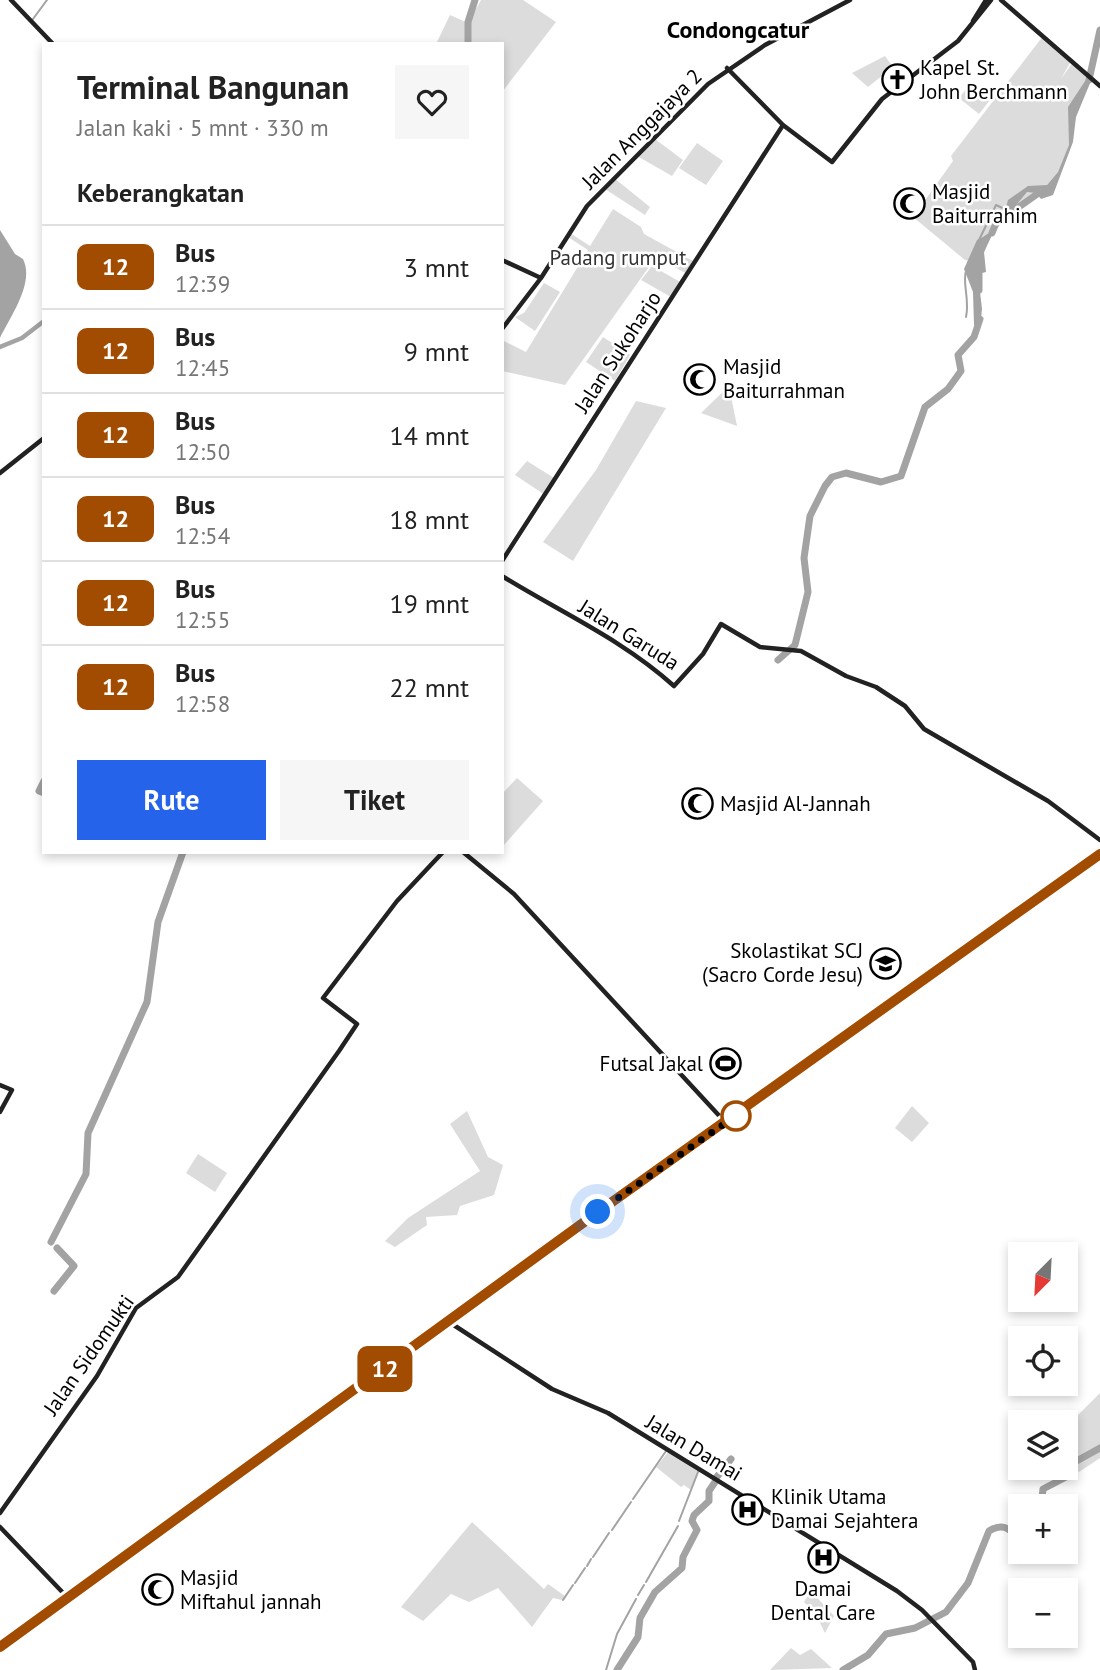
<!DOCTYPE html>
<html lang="id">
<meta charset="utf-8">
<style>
:root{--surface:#fff;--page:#f6f6f6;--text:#222;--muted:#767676;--line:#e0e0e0;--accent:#2563eb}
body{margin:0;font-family:"PT Sans",sans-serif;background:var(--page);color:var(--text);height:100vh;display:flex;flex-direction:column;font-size:26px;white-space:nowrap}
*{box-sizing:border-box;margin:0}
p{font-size:23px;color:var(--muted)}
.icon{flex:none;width:38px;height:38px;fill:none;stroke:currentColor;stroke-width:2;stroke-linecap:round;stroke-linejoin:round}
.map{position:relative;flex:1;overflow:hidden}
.panel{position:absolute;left:42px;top:42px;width:462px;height:812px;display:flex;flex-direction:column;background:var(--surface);border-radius:0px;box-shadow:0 4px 10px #0003}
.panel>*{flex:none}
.badge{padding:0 14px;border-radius:10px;font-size:24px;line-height:46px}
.needle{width:46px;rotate:204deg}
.tools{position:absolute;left:1008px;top:1242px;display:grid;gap:14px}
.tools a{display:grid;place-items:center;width:70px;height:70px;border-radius:0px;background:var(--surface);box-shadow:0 4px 10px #0003;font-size:35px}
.you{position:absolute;width:35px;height:35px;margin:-18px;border:5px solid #fff;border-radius:50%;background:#1a73e8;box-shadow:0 0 0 10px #1a73e833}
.map>.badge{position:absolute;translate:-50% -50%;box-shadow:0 0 0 4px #fff}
h2{padding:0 35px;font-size:26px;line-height:63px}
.round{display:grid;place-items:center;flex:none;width:74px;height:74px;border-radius:0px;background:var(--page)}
.head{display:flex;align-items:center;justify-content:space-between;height:119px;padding:0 35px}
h1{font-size:33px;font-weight:800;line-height:52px}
.action{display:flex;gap:14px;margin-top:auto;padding:14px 35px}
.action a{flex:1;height:80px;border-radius:0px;background:var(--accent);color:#fff;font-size:28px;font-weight:800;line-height:80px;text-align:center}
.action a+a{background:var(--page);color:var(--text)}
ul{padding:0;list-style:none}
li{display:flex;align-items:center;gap:21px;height:84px;padding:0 35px;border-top:2px solid var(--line)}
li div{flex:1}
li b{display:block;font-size:26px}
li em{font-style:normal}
li .badge{min-width:77px;font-weight:700;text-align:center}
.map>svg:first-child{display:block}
</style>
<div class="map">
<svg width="1100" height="1670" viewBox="0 0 1100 1670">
<rect width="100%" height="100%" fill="#fff"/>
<path fill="#dcdcdc" d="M481 0H523L556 22 502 92V44H436L450 15 468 23Z
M1043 36 1071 61 1061 79 1073 62 1090 77 1073 100 1070 145 1058 172 1047 185 996 223 980 263 965 260 913 217 953 161 951 156Z
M885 56 893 67 868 87 852 73Z
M971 83 984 94 991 86 997 91 979 114 959 98Z
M655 139 683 160 672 176 637 156Z
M697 143 723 161 706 185 679 168Z
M614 178 650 207 645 215 605 189Z
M613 209 641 227 644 234 695 262 689 275 656 257 565 385 502 371V340L526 352 588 250 568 237 570 233 590 246Z
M652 266 682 283 671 297 641 280Z
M544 283 560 292 535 331 515 317 524 313Z
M603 337 630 355 615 381 586 362Z
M729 386 737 426 701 413Z
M636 401 666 408 573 561 543 542 596 470Z
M527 461 554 478 545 495 515 475Z
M517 778 543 801 504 845 502 794Z
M912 1106 929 1123 912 1142 895 1128Z
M467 1111 488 1157 503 1165 494 1195 460 1206 457 1215 426 1217 427 1225 395 1247 385 1241 408 1218 480 1171 450 1124Z
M198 1154 227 1173 215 1192 186 1173Z
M1100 1393V1458L1079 1472 1066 1456V1427Z
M669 1451 699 1472 691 1490 684 1485 681 1487 656 1467Z
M472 1522 544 1589 548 1584 565 1596 562 1600 553 1598 532 1627 498 1588 469 1602 451 1594 423 1621 401 1607Z
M811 1591 834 1616 825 1633 815 1613 804 1602Z
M791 1648 800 1655 811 1649 832 1668 770 1670Z"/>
<path fill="#a3a3a3" d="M1091 72 1093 76 1076 117 1073 142 1053 195 1041 199 1036 193 1027 192 993 233 984 252 986 272 978 274 982 309 980 328 974 325 973 292 964 269 977 240C994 233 1004 218 1008 200L1028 186 1047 185 1058 172 1069 145 1068 107Z
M0 230 15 254 23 259C35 283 10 317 0 338Z"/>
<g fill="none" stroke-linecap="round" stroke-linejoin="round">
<path stroke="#a3a3a3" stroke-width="2" d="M33 19 47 0
M979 240 996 205 1011 212
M966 317C970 300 962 282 966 271
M633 1499 666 1451
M679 1521 698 1472
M612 1530 631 1502
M593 1557 609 1533
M587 1566 591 1559
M646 1582 678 1526
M575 1583 585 1568
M638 1595 644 1585
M563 1600 573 1585
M606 1670 617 1634 636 1599"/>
<path stroke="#a3a3a3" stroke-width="4.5" d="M0 347 22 338 44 321"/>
<path stroke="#a3a3a3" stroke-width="7" d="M468 44V22L475 0
M1089 80 1100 30
M992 233 996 223 1043 190
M979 290V264
M778 660 795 645 808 592 804 558 810 516 825 486 832 477 846 473 881 482 901 476 925 407 948 389 961 371 958 355 974 337 980 319
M44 781 39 791 44 793
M51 1242 86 1174 88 1133 147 1002 158 922 183 852
M54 1291 74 1266 57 1248
M716 1478 731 1459
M1041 1507 1043 1489 1066 1477 1073 1463 1100 1448
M617 1670 638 1637 640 1618 655 1592 682 1568 683 1557 697 1530 692 1521 694 1515 709 1501V1491L715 1482
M843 1670 868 1655 886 1634 915 1628 946 1612 968 1583 989 1531C1003 1522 1009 1529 1020 1539"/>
<defs>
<path id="primary" d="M0 1647 598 1212 1100 854"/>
</defs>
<use href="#primary" stroke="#dbdbdb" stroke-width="9"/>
<path stroke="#222" stroke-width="4.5" d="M11 0 53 44
M1001 0 1100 86
M973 21 986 0
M727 68 783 125 832 162 882 99 958 41 991 0
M502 260 541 278
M502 329 541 278 587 206 708 84 765 45 850 0
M0 473 44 438
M502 561 783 125
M502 576C560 612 622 639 674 686L703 654 721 624 760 647 801 651 846 676 876 687 905 706 924 729 1048 801 1100 840
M463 852 514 894 725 1122
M0 1085 12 1090 0 1112
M449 1322 552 1389 608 1413 897 1591 922 1610 973 1662 975 1670
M0 1513 97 1376 136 1308 178 1277 339 1051 357 1024 323 998 397 901 443 852
M0 1527 68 1598"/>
<use href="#primary" stroke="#000" stroke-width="5"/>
</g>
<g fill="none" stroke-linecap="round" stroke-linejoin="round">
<defs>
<path id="line" d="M0 1647 598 1212 1100 854"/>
</defs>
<use href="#line" stroke="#fff" stroke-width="16"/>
<use href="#line" stroke="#a14c00" stroke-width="10"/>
<path stroke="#000" stroke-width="7" stroke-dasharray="0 12.6" d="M598 1212 744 1110 736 1116"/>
</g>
<defs>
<symbol id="church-ring" viewBox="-11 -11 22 22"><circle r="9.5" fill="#fff" stroke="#000" stroke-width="1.5"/><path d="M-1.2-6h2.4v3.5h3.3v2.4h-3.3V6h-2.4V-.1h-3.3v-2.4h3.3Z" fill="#000"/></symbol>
<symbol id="mosque-ring" viewBox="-11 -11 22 22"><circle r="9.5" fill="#fff" stroke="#000" stroke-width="1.5"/><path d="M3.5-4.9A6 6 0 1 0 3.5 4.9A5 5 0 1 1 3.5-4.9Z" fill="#000"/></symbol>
<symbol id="university-ring" viewBox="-11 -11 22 22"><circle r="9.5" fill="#fff" stroke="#000" stroke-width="1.5"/><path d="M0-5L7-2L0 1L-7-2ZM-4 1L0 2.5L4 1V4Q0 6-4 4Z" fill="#000"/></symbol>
<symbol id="stadium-ring" viewBox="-11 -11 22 22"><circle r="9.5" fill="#fff" stroke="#000" stroke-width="1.5"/><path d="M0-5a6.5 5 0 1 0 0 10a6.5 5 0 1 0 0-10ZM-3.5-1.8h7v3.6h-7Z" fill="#000"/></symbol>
<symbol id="hospital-ring" viewBox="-11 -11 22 22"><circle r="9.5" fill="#fff" stroke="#000" stroke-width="1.5"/><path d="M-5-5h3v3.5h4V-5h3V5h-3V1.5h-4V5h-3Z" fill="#000"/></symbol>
</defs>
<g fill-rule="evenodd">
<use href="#church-ring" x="880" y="62" width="35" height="35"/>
<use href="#mosque-ring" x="892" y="186" width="35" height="35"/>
<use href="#mosque-ring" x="682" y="362" width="35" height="35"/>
<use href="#mosque-ring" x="680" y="786" width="35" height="35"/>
<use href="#university-ring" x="868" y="946" width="35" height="35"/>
<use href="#stadium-ring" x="708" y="1046" width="35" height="35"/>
<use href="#hospital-ring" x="730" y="1492" width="35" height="35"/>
<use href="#hospital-ring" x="806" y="1540" width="35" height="35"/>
<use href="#mosque-ring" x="140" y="1572" width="35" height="35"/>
</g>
<circle fill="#fff" stroke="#a14c00" stroke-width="3.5" cx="736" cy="1116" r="14"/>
<g text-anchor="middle" stroke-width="5" stroke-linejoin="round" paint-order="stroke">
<g font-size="21" fill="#000" stroke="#fff" text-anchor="start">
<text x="920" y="75">Kapel St.<tspan x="920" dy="24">John Berchmann</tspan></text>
<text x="932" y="199">Masjid<tspan x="932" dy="24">Baiturrahim</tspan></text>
<text x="723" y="374">Masjid<tspan x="723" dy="24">Baiturrahman</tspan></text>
<text x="720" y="811">Masjid Al-Jannah</text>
<text x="863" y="958" text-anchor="end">Skolastikat SCJ<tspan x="863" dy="24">(Sacro Corde Jesu)</tspan></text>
<text x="703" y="1071" text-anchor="end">Futsal Jakal</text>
<text x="771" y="1504">Klinik Utama<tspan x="771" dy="24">Damai Sejahtera</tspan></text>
<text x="180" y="1585">Masjid<tspan x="180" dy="24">Miftahul jannah</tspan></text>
<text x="823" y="1596" text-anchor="middle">Damai<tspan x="823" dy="24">Dental Care</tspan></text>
</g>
<g font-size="21" fill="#000" stroke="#fff">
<text transform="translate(642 129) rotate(-45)" y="7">Jalan Anggajaya 2</text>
<text transform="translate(618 352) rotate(-57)" y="7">Jalan Sukoharjo</text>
<text transform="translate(629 635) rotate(32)" y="7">Jalan Garuda</text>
<text transform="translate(89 1355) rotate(-55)" y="7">Jalan Sidomukti</text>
<text transform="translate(694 1448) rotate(31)" y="7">Jalan Damai</text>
</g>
<g font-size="21" fill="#333" stroke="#fff">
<text x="618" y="265">Padang rumput</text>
</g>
<g font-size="24" font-weight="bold" fill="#000" stroke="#fff">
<text x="738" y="38">Condongcatur</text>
</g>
</g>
</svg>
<div class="tools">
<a><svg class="needle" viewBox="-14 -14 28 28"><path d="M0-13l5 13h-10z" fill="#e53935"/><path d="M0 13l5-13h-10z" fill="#767676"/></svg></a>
<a><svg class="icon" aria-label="locate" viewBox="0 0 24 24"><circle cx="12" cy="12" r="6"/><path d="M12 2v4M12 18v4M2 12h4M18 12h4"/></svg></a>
<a><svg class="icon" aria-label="layers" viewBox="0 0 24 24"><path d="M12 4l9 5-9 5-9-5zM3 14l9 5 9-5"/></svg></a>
<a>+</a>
<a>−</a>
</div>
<div class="you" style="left:598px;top:1212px"></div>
<b class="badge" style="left:385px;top:1369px;background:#a14c00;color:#fff">12</b>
<section class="panel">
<div class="head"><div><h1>Terminal Bangunan</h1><p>Jalan kaki · 5 mnt · 330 m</p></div><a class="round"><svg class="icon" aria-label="heart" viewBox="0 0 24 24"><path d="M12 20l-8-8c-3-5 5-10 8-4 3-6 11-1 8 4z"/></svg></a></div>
<h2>Keberangkatan</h2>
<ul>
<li><span class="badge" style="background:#a14c00;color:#fff">12</span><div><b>Bus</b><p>12:39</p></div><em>3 mnt</em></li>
<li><span class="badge" style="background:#a14c00;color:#fff">12</span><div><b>Bus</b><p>12:45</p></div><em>9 mnt</em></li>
<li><span class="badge" style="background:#a14c00;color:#fff">12</span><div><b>Bus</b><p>12:50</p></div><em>14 mnt</em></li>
<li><span class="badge" style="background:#a14c00;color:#fff">12</span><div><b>Bus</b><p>12:54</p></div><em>18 mnt</em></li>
<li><span class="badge" style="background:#a14c00;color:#fff">12</span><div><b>Bus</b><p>12:55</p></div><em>19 mnt</em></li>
<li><span class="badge" style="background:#a14c00;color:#fff">12</span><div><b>Bus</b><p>12:58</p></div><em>22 mnt</em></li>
</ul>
<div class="action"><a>Rute</a><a>Tiket</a></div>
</section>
</div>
